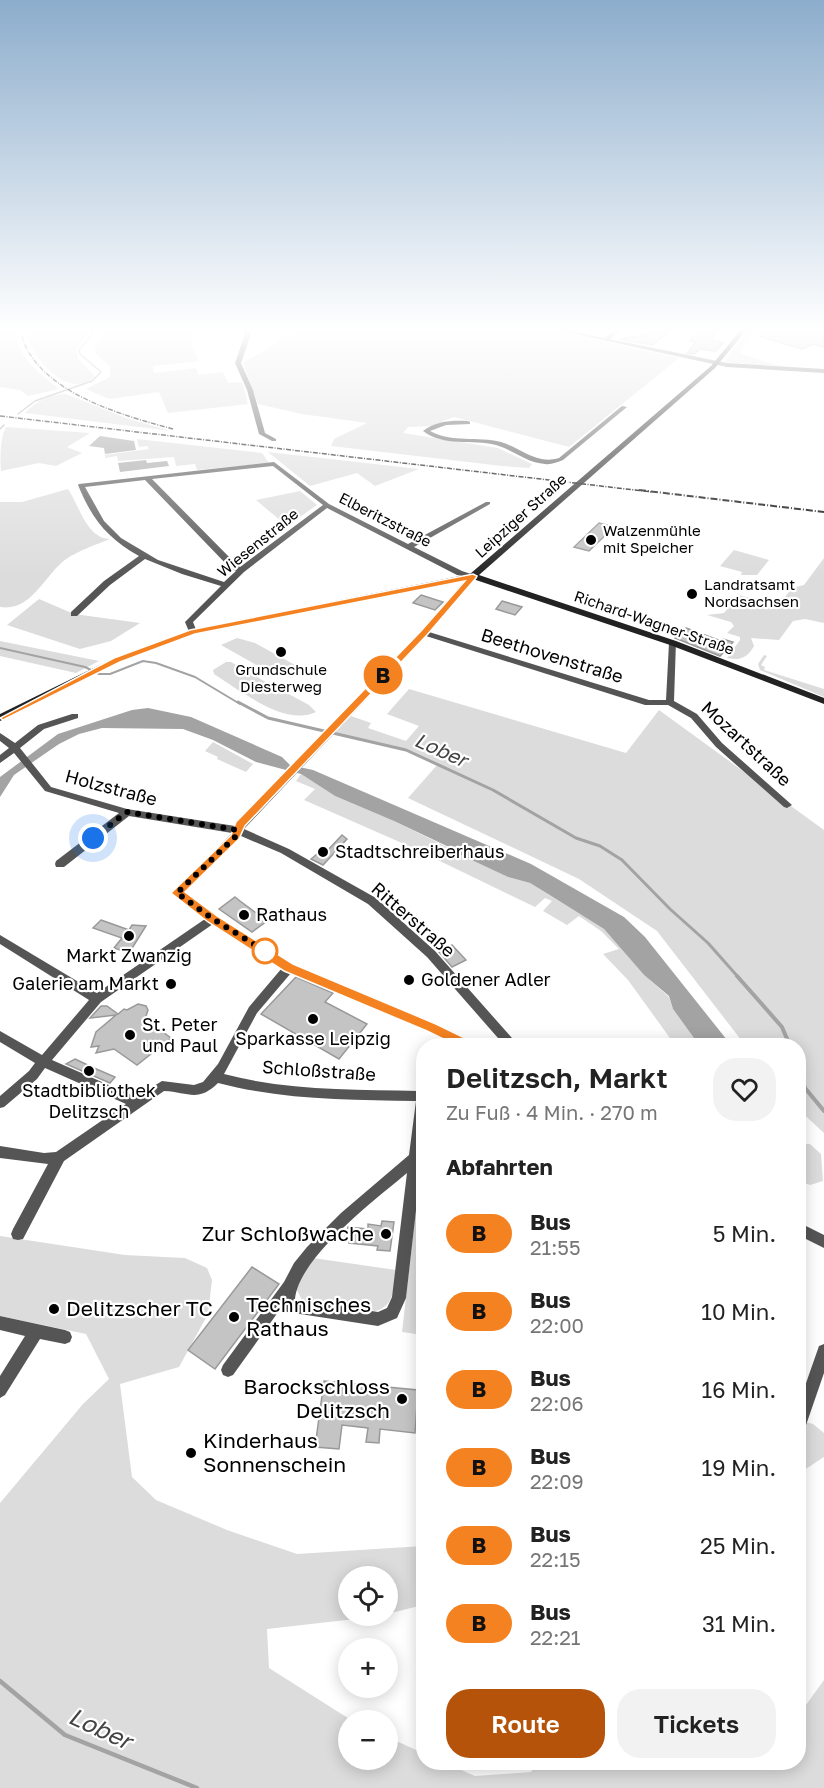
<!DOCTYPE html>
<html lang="de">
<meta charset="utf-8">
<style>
:root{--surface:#fff;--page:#f2f2f2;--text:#222;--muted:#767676;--accent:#b45309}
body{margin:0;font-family:"Golos Text",sans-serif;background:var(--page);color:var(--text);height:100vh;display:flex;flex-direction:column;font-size:22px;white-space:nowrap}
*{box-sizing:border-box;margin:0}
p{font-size:20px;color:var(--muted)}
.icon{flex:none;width:33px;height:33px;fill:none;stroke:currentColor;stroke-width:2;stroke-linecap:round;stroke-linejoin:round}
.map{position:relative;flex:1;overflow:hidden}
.panel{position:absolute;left:416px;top:1038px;width:390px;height:732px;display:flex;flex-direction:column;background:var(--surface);border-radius:24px;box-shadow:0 3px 15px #0003}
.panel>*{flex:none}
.badge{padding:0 12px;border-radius:20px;font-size:21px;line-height:39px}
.controls{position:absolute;left:338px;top:1566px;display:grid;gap:12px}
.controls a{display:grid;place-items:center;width:60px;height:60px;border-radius:50%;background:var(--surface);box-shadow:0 3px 15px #0003;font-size:30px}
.you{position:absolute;width:30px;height:30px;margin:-15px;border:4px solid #fff;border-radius:50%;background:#1a73e8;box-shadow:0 0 0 9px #1a73e833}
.map>.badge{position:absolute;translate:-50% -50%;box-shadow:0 0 0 3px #fff}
h2{padding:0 30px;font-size:22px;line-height:54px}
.round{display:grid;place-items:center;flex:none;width:63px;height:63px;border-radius:24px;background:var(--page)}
.headline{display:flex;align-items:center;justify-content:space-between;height:102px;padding:0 30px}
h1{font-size:28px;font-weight:600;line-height:45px}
.cta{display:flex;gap:12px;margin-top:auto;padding:12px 30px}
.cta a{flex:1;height:69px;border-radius:24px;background:var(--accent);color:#fff;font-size:24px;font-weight:600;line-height:69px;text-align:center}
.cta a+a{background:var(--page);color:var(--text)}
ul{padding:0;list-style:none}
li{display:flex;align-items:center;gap:18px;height:78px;padding:0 30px}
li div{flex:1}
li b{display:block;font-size:22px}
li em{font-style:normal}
li .badge{min-width:66px;font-weight:700;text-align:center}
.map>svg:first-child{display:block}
</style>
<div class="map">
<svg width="824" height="1788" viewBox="0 0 824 1788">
<rect width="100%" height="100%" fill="#fff"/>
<path fill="#dcdcdc" d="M8 327H15C15 356 39 372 59 389L28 396 20 390 0 387V332Z
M25 327H92L76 349 78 359 95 376C69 404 27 353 25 327Z
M111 327H193L191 345 199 361 153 366 154 373 196 368 199 375 223 372 228 383 242 382 248 404 168 413 159 392 109 399 86 389 110 377V366L96 354 95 346Z
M303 327H536L679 358 569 447 454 417 431 426 408 427 403 433 498 448 532 464 529 468 502 466 331 446 334 439 367 423 302 414 258 404 243 363Z
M753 327H765L749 338 743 345 741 354 779 366 725 362 735 346Z
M66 394 126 418 171 431 25 413C37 400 50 395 66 394Z
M6 427 90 433 67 447 82 453 56 466 39 463 1 471C0 458 0 438 6 427Z
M137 439 262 453 269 463 197 470 195 464 176 466 174 457 118 461 117 456 105 458V455L149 449 147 446 139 447Z
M268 452 419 469 375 486 357 473 310 486Z
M68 489C79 505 87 539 110 539 95 545 80 550 66 559 44 575 32 612 0 607V502H22Z
M300 491 317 505 287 526 256 500Z
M734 550 769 560 757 575H741L742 572 720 566Z
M824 558V623L805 619 793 621 779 640 751 638 754 646C747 658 740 661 727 658L740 640V637L727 633 734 626 731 622 707 615 724 613 739 595 778 606 792 588 804 585Z
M39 599 74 614 140 623 111 641 80 649 7 625Z
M237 638 255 643 295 665 276 676 221 645Z
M0 641 99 661 76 673 0 656Z
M764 655 767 656 761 665 765 667 764 670 824 689V697L760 670 758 664Z
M226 662H231L269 684 241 692 214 674 213 670Z
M274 686 309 705 316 712C294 723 263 706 245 694Z
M409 689 626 753 659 710 824 830V1133L798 1109V1046L745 1045 657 931 579 879 408 798 438 764 406 750 335 733 351 716 371 723 368 728 406 741 419 726 387 714Z
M213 742 253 764 246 772 217 759 218 757 205 751Z
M301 774 335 796 394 821 508 877 530 883 604 929 644 975 669 997 673 1009 699 1045H675L628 980 603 954 619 949 601 931 579 916 567 925 543 911 552 901 545 898 535 907 411 847 304 800 315 789 296 781Z
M798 1144H810L821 1154 823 1181 810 1185 799 1181Z
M416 1210 423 1211V1335L402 1332Z
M0 1236 125 1255 185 1258 207 1268 212 1280 208 1314 179 1367 120 1384 132 1477 156 1500 227 1530 297 1554 423 1546V1605L387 1614V1576H348V1616H381L267 1629 269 1668 351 1720H348V1760H387V1737L423 1753V1762L445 1763 475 1776 531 1772 536 1762H798V1716L824 1680V1788H0V1503L83 1404 109 1379 86 1334 0 1316Z
M313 1258 396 1270C394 1287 395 1305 376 1311L310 1303 302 1300 295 1286Z
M798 1420 813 1424 824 1433V1457L798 1474Z"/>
<path fill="#a3a3a3" d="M100 436 134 441 136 450 105 454 104 448 89 446Z
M146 460 147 463 167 461 169 466 120 472 118 463Z
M148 708 191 717 282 757 290 765 313 770 531 864 624 917 645 937 731 1045H699L673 1009 669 996 644 975 604 929 548 894 530 883 508 877 457 853 451 848 394 821 335 796 301 774 256 762 213 740 183 729 102 728 79 734 59 744 14 775 0 797V777L58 734 132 710Z"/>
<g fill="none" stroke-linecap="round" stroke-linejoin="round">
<path stroke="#a3a3a3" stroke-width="1.5" d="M87 327 90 328
M18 414 35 401 92 381 101 372 80 354 79 350 98 327
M0 429 4 425"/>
<path stroke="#a3a3a3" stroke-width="2" d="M0 648 85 667 99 674H110L143 661 156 663 195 677 240 704"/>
<path stroke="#a3a3a3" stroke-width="3" d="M238 702 268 718 406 750 493 790 576 838 600 846 622 860 670 909 708 943 739 978"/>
<path stroke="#a3a3a3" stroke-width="4" d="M737 976 782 1027 790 1046
M798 1068 805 1088 824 1111"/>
<path stroke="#a3a3a3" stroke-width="4.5" d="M0 1681 65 1735 197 1788"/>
</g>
<path fill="#c4c4c4" stroke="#999" stroke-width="1.5" d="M702 327H722L710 340 723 343 716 351 700 349 694 354 687 353 696 342 690 341Z
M778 327H824V347L813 344 802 349 758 336Z
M660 328 671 330 653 345 620 339 651 334Z
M599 523 614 527 589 551 574 547Z
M421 595 443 602 435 610 413 603Z
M502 601 522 607 515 615 496 609Z
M686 628 721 641 723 639 733 642 720 656 675 638Z
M342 835 347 839 323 865 311 859 322 850 326 852Z
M235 897 240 901 267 921 252 932 219 909Z
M101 920 129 930 132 925 146 926 129 953 114 948 122 938 93 928Z
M452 945 466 960 452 967 439 952Z
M296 977 333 993 325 1002 367 1024 339 1059 261 1014Z
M138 1004 146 1006 148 1010 145 1019 171 1038 137 1065 114 1049 96 1053 99 1046 91 1047 96 1032 116 1015 90 1018 101 1006H107L118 1014 124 1009 127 1010Z
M75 1059 94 1068 115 1077 110 1083 66 1064Z
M382 1221 394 1222 390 1251 377 1250 378 1246 349 1243 350 1237H345L348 1227 368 1229V1224L381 1226Z
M252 1267 279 1284 215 1369 188 1350Z
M324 1381 418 1390 415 1433 380 1429 379 1443 366 1442 368 1428 342 1425 339 1449 315 1447Z"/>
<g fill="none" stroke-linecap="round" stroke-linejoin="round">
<path fill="#555" fill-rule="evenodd" d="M244 327H250V337L241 363 253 390 265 433 276 439V441H272L259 434 247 390 235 363 244 337Z
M542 327H553L604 338 619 327H625L610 339 727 363 824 369V373L727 367Z
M622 406 627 407 563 460C557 462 551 465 545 464 527 463 513 450 496 445 472 439 444 447 423 431 435 421 453 420 468 421L470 422V424L446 425 430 431C452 443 478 436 501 442 521 448 536 465 559 458Z
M274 462 329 504 408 544 486 502H490V504L414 547 462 571 477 576 429 632 649 700H666L669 643 670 641H676L674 701 697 714 722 743 792 805 787 808 784 807 716 747 691 718 668 705H645L426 636 244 829 289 849 376 898 435 951 519 1046H505L427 957 368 904 281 853 241 836 184 893 217 916 293 964 436 1024 472 1043 474 1046H456L428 1030 291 973 257 1013 224 1074C288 1091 353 1089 418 1091L423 1089V1149L406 1298 397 1318 378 1326 287 1312 281 1308 233 1375 228 1377 223 1375 221 1370 223 1365 284 1282 294 1263 307 1247 341 1213 409 1155 416 1101C349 1100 283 1100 218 1083 198 1103 188 1092 164 1091L64 1161 23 1239 18 1240 13 1239 11 1234 13 1229 48 1164 0 1158V1146L44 1153 56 1152 126 1104 45 1068 37 1079 4 1107 0 1108V1096L29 1071 35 1063 0 1042V1031L42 1055 89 1000 0 944V935L97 993 205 919 172 893 232 833 129 816 64 867H56L55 864 56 861 119 813 45 791 14 753 0 763V755L9 748 0 741V733L15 743 38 725 72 714H78V718L44 729 20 748 51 787 127 809 235 826 421 631 468 577 457 575 327 508 244 572 193 622 197 632 196 634H190L185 622 221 586 182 574 145 559 110 585 77 616H71V612L104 581 139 556C107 538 92 519 78 485L79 484ZM273 466 323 505 240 567 236 564 152 479ZM145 480 230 568 236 571 224 582 158 560 121 538 104 521 85 487ZM213 924 282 968 249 1007 218 1064 203 1082 194 1085 162 1081 136 1097 52 1060 101 1002ZM407 1173 392 1297 387 1308 378 1312 295 1299C299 1257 375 1200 407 1173Z
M798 1222 824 1235V1248L798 1235Z
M0 1316 65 1330 70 1332 72 1337 70 1342 65 1344 40 1339 5 1395 0 1398V1376L25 1336 0 1330Z
M824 1344V1373L805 1428 800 1431 798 1430V1406L819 1346Z"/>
<path fill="#222" fill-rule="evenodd" d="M743 327H749L715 368 479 575 676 641 824 698V704L670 645 473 579 195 634 120 662 0 721V714L114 658 190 630 470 574 711 366Z"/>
<path stroke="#000" stroke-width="1.5" stroke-dasharray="5 1.5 1 1.5" stroke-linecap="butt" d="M20 327C22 334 23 343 27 349 52 396 125 416 173 429
M0 416 652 492"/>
<path stroke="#000" stroke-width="2" stroke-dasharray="7 2 1 2" stroke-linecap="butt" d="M639 490 824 512"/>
</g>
<linearGradient id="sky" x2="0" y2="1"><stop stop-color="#8cadcc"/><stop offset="0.57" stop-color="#fff"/><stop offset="1" stop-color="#fff" stop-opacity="0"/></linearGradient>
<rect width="824" height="578" fill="url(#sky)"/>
<path fill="#f58220" stroke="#fff" stroke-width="1.5" d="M473 574 477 576 476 578 427 635 245 826 239 839 185 892 217 916 293 964 436 1024 473 1042 474 1046 468 1051 427 1031 284 971 208 922 171 893 231 835 236 822 421 631 465 581 195 634 120 662 3 720 0 718 114 658 190 630Z"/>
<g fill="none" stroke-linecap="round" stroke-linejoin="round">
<path stroke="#000" stroke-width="6" stroke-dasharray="0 10.8" d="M93 838 127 812 237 830 236 836 177 893 213 919 265 951"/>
</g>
<g fill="#000" stroke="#fff" stroke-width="2">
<circle cx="591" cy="540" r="6"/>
<circle cx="692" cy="594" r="6"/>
<circle cx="281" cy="652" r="6"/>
<circle cx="323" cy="852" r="6"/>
<circle cx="244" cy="915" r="6"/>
<circle cx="129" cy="936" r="6"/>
<circle cx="409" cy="980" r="6"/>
<circle cx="171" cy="984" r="6"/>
<circle cx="313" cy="1019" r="6"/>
<circle cx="130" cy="1035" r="6"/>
<circle cx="89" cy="1071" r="6"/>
<circle cx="386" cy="1234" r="6"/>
<circle cx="54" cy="1309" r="6"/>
<circle cx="234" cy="1317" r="6"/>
<circle cx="402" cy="1399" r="6"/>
<circle cx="191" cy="1453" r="6"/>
</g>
<circle fill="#fff" stroke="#f58220" stroke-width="3" cx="265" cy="951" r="12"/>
<g text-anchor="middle" stroke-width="4.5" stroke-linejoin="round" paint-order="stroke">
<g font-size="15" fill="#000" stroke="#fff">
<text transform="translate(521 516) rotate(-42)" y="5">Leipziger Straße</text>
<text transform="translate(385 520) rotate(27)" y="5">Elberitzstraße</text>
<text transform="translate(258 543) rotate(-39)" y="5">Wiesenstraße</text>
<text transform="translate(654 623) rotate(19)" y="5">Richard-Wagner-Straße</text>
</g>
<g font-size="15" fill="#000" stroke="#fff" text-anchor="start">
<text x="603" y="536">Walzenmühle<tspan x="603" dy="17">mit Speicher</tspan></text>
<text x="704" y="590">Landratsamt<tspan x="704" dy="17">Nordsachsen</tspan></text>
<text x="281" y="675" text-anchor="middle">Grundschule<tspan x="281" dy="17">Diesterweg</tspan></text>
</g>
<g font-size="18" fill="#000" stroke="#fff">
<text transform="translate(552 656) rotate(17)" y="6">Beethovenstraße</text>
<text transform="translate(746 744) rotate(43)" y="6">Mozartstraße</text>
<text transform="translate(111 788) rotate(15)" y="6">Holzstraße</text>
<text transform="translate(413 920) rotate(41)" y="6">Ritterstraße</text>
<text transform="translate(319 1071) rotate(4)" y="6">Schloßstraße</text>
</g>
<g font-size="18" fill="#000" stroke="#fff" text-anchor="start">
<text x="335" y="858">Stadtschreiberhaus</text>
<text x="256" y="921">Rathaus</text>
<text x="129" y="962" text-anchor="middle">Markt Zwanzig</text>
<text x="421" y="986">Goldener Adler</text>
<text x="159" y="990" text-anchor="end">Galerie am Markt</text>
<text x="142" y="1031">St. Peter<tspan x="142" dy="21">und Paul</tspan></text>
<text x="313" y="1045" text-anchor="middle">Sparkasse Leipzig</text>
<text x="89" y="1097" text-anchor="middle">Stadtbibliothek<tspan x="89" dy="21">Delitzsch</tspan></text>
</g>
<g font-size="20" font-style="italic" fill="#444" stroke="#fff">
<text transform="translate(441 750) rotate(24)" y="7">Lober</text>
</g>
<g font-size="21" fill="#000" stroke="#fff" text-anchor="start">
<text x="374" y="1241" text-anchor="end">Zur Schloßwache</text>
<text x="246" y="1312">Technisches<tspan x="246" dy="24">Rathaus</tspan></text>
<text x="66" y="1316">Delitzscher TC</text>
<text x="390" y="1394" text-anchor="end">Barockschloss<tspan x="390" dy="24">Delitzsch</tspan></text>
<text x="203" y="1448">Kinderhaus<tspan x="203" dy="24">Sonnenschein</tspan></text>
</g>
<g font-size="24" font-style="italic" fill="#444" stroke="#fff">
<text transform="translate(100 1729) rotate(25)" y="8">Lober</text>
</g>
</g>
</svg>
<div class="controls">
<a><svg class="icon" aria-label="locate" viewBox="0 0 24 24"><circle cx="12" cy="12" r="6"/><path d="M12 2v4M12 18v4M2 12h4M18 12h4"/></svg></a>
<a>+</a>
<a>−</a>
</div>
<div class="you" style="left:93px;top:838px"></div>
<b class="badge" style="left:383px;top:675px;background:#f58220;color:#111">B</b>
<section class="panel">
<div class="headline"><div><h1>Delitzsch, Markt</h1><p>Zu Fuß · 4 Min. · 270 m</p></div><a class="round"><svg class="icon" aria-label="heart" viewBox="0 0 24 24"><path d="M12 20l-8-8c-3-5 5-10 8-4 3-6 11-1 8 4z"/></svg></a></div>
<h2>Abfahrten</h2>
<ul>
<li><span class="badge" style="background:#f58220;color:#111">B</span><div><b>Bus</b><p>21:55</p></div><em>5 Min.</em></li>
<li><span class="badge" style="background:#f58220;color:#111">B</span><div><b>Bus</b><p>22:00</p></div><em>10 Min.</em></li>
<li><span class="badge" style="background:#f58220;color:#111">B</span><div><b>Bus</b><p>22:06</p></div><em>16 Min.</em></li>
<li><span class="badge" style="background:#f58220;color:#111">B</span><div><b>Bus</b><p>22:09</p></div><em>19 Min.</em></li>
<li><span class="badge" style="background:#f58220;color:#111">B</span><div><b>Bus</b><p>22:15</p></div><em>25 Min.</em></li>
<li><span class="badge" style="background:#f58220;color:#111">B</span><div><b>Bus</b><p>22:21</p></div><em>31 Min.</em></li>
</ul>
<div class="cta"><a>Route</a><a>Tickets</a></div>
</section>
</div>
